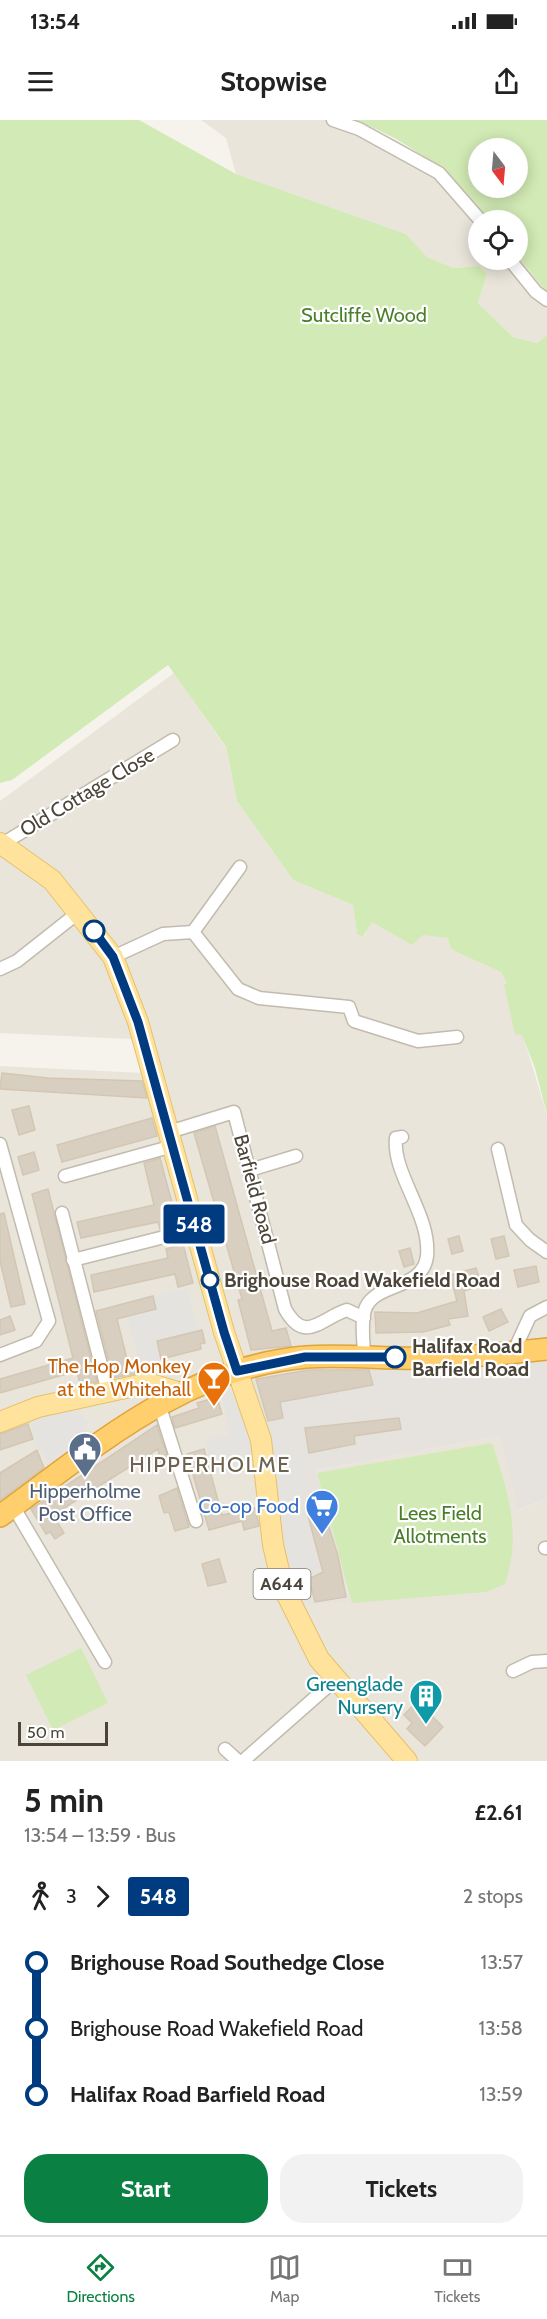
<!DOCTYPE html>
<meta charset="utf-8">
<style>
:root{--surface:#fff;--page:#f2f2f2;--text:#222;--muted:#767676;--line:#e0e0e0;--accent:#0b8043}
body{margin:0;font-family:Cabin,sans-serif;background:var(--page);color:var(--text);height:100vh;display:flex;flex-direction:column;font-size:22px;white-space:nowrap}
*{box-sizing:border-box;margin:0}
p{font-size:20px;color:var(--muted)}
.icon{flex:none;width:33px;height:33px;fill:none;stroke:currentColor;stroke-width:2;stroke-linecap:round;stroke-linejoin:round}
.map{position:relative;height:1641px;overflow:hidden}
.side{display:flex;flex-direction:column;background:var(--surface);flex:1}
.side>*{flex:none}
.badge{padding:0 12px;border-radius:4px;font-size:21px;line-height:39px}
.needle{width:39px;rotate:164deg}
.tools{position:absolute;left:468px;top:18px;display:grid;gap:12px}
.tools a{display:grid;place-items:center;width:60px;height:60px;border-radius:50%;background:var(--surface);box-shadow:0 3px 15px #0003;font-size:30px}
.scale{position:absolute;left:18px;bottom:15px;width:90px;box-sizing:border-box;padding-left:6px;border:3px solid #4b4439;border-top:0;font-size:16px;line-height:21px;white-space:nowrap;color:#4b4439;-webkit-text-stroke:4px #fff;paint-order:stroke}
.map>.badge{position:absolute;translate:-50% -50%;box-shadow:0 0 0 3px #fff}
.legs{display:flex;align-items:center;gap:9px;height:66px;padding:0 24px;font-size:20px}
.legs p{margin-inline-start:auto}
.head{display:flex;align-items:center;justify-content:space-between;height:102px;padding:0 24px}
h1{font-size:33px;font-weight:800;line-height:45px}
.action{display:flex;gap:12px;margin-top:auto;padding:12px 24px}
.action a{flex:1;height:69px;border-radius:24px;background:var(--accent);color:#fff;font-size:24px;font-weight:800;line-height:69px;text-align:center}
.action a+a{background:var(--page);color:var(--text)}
ul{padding:0 24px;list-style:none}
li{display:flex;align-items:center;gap:21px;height:66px;font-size:22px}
li i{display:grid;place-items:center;width:9px;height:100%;margin:0 8px;background:currentColor}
li i::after{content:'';width:15px;height:15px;margin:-8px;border:4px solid;border-radius:50%;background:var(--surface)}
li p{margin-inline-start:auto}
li:first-child i{background:linear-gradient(#0000 50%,currentColor 0)}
li:last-child i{background:linear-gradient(currentColor 50%,#0000 0)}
.status{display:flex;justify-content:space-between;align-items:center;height:42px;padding:0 30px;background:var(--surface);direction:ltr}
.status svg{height:16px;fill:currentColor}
header{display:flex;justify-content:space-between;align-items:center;height:78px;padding:0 24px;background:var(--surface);font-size:27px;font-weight:800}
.tab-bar{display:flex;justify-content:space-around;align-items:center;height:84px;border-top:2px solid var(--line);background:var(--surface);font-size:16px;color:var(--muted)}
.tab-bar a{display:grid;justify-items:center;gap:3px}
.tab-bar .active{color:var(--accent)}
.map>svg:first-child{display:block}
</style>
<div class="status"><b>13:54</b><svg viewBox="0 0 49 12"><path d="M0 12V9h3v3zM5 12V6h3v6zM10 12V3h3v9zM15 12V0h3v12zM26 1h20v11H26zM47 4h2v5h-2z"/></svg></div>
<header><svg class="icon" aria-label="menu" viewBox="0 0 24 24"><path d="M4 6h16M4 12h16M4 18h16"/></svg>Stopwise<svg class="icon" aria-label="share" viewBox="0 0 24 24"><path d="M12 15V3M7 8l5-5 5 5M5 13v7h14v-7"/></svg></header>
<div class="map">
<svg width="547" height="1641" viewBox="0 0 547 1641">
<rect width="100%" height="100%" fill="#f6f3ec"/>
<path fill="#eae5da" d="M201 0H353L399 22 442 49 472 78 489 100H478V140H518V137L547 172V215L537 223 513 217 478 183 487 154 479 146 453 148 427 137 406 114 236 54 226 18Z
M174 553 226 628 237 681 293 760 353 785 357 814 364 817 372 801 412 824 422 814 448 818 456 832 501 852 507 863 547 995V1239L447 1252 330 1246 252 1259 274 1338 281 1415 324 1391 314 1350 500 1316 519 1390 547 1378V1641H0V946L144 953 131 919 0 913V681Z"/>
<path fill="#e6e2dd" d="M547 1239V1378L518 1390 500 1316 315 1350 347 1481 300 1484 281 1415 274 1338 252 1259 330 1246 447 1252Z"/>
<path fill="#d2eab5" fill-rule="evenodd" d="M0 0H139L236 54 406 114 427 137 453 148 479 146 487 154 478 183 513 217 537 223 547 215V994L535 948 522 915 515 914 504 865 507 863 501 852 456 832 451 828 448 818 423 815 412 825 372 802 363 817 357 814 353 785 293 760 237 681 226 627 168 545 12 660 0 663Z
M353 0H547V172L518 137V100H489C455 56 407 18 353 0ZM478 28H518V68H478Z
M492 1323C508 1372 522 1412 505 1464L486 1472 352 1483 317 1353Z
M81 1528 108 1583 53 1610 26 1555Z"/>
<path fill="#e5e3e0" d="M187 1168 198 1211 157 1221 162 1245 141 1250 127 1196 153 1176Z
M232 1271 251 1316 255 1342 213 1353 205 1321 230 1314 221 1275Z
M74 1288 90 1303 83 1308 89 1315 50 1344 36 1323 30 1299Z
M292 1309 306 1353 309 1375 283 1386 271 1313Z
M303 1396 317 1449 297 1454 286 1400Z"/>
<path fill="#d8cfc1" stroke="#d3c7b4" stroke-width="1.5" d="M2 953 48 958 142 961 147 978 0 969Z
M29 986 35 1010 19 1015 12 990Z
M152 998 157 1016 62 1042 57 1025Z
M215 1006 272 1211 286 1208 291 1226 251 1230 238 1180 242 1179 194 1013Z
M34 1032 39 1050 23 1055 18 1037Z
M160 1038 178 1105 160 1109 158 1102 81 1118 77 1102 154 1085 144 1043Z
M48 1069 97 1262 80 1265 77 1251 0 1273V1259L73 1238 32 1074Z
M4 1093 25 1184 11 1187 0 1141V1094Z
M459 1116 463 1131 452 1134 448 1119Z
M504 1116 509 1136 496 1139 491 1119Z
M183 1124 193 1163 178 1167 175 1154 94 1172 91 1155 168 1138 166 1129Z
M410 1128 414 1144 404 1147 399 1131Z
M536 1146 539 1162 518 1167 514 1150Z
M476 1148 482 1165 464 1171 468 1196 448 1199 450 1205 423 1212 376 1213 375 1192 417 1193 457 1181 450 1155Z
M153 1176 156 1189 117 1199 129 1247 133 1246 135 1254 113 1258 96 1191Z
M501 1189 508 1202 489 1211 483 1197Z
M10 1196 15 1210 0 1215V1200Z
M202 1210 205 1223 200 1224 201 1229 161 1239 157 1221Z
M308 1250H369L373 1265 280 1282 283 1298 268 1301 256 1259Z
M217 1277 222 1294 175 1308 172 1297 199 1288 197 1283Z
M399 1298 401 1309 354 1316 355 1324 309 1333 305 1308Z
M28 1304 33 1319 0 1330V1314Z
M157 1305 169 1342 161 1347 158 1329 53 1395 64 1413 55 1419 50 1412 46 1414 31 1389Z
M204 1329 222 1395 255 1388 259 1406 244 1410 242 1401 209 1410 187 1334Z
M37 1330 44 1348 0 1380V1353Z
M177 1368 189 1407 175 1411 169 1392 164 1393 159 1376Z
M324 1391 338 1436 346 1477 315 1482 309 1459 323 1452 308 1396Z
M219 1439 226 1462 208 1466 202 1444Z
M417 1581 443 1607 425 1626 407 1609 412 1603 404 1595Z"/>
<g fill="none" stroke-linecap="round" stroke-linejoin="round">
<defs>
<path id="street" d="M333 0 359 9 439 53 480 100
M510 140 536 172 547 180
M2 724 173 620
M193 812 240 747
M113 837 163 814 193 812 238 869 259 878 349 887 354 901 418 921 457 917
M0 849 17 841 79 792
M169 1012 234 992 285 1189C305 1225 321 1198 347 1190L364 1198
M0 1024 49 1201 36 1221 0 1235
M498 1029 516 1105 530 1120 547 1132
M250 1050 296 1036
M65 1056 173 1026
M62 1093 108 1272
M73 1140 196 1109
M513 1233 530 1196 547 1187
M364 1237C364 1222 360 1200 366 1187 378 1162 423 1170 427 1136 431 1095 392 1054 396 1018L402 1017
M159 1284 196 1401
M13 1386 105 1542
M545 1428H547
M513 1551 532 1542 547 1541
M225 1629 238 1641
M243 1641 335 1560"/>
<path id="primary" d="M0 723 52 760 113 837 138 902 224 1212 261 1320 273 1425 283 1467 319 1539 407 1641
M0 1302 38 1287 148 1263 181 1273"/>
<path id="highway" d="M0 1396C94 1328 185 1247 306 1237 349 1234 391 1240 434 1238 472 1237 509 1233 547 1229"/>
</defs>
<use href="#street" stroke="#c2bbae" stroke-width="15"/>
<use href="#primary" stroke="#e6c16a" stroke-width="22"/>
<use href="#highway" stroke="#e0a43c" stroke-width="24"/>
<use href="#street" stroke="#fff" stroke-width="12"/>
<use href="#primary" stroke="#ffe39c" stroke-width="20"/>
<use href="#highway" stroke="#ffcf6e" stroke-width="21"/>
</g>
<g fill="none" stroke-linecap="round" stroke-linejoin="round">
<defs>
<path id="line-1" d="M94 811 113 837 138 902 224 1212 237 1251 305 1237H395"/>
</defs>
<use href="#line-1" stroke="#fff" stroke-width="14"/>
<use href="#line-1" stroke="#003b80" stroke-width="9"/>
</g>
<defs>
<symbol id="bar-pin" viewBox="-11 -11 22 30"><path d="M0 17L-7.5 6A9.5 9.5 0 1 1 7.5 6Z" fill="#e8710a" stroke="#fff"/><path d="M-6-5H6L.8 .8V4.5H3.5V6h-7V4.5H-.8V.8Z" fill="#fff"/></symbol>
<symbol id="civic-pin" viewBox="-11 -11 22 30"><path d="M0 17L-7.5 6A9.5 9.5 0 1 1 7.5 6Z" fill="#5c6f8a" stroke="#fff"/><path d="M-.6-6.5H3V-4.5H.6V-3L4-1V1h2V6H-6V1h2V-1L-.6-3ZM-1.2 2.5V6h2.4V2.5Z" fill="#fff"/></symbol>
<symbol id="supermarket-pin" viewBox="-11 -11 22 30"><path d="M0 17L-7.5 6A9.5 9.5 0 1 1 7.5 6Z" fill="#3f7fe0" stroke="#fff"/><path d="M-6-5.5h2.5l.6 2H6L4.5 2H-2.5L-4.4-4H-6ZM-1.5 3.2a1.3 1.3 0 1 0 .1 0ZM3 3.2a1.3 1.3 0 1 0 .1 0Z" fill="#fff"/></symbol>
<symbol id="building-pin" viewBox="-11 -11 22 30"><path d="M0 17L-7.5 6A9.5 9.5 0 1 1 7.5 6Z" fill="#0f9aa8" stroke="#fff"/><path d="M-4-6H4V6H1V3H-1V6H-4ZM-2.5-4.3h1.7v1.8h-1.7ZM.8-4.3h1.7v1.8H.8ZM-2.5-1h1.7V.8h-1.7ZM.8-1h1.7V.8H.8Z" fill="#fff"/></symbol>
</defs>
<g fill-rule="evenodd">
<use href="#bar-pin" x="195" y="1239" width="38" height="52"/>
<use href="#civic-pin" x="66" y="1310" width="38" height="52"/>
<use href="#supermarket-pin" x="303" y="1367" width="38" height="52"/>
<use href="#building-pin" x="407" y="1557" width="38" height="52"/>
</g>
<g fill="#fff" stroke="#003b80" stroke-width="3">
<circle cx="94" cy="811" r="10"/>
<circle cx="210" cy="1160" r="8"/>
<circle cx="395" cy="1237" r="10"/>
</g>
<g text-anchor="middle" stroke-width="4.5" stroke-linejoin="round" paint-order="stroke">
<rect fill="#fff" stroke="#817c74" stroke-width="1.5" x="253.5" y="1449" width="57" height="30" rx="4.5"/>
<g font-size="18" font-weight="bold" fill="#4b4439">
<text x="282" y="1470">A644</text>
</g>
<g font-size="20" fill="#4a7f2a" stroke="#fff">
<text x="364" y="202">Sutcliffe Wood</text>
<text x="440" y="1400">Lees Field<tspan x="440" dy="23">Allotments</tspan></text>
</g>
<g font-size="20" fill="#4b4439" stroke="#fff">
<text transform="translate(87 672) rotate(-31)" y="7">Old Cottage Close</text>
<text transform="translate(255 1069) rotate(75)" y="7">Barfield Road</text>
</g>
<g font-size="20" font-weight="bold" fill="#4b4439" stroke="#fff" text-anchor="start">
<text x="224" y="1167">Brighouse Road Wakefield Road</text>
<text x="412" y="1233">Halifax Road<tspan x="412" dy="23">Barfield Road</tspan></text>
</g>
<g font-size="20" fill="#c56008" stroke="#fff" text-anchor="end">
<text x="191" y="1253">The Hop Monkey<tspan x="191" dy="23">at the Whitehall</tspan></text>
</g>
<g font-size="20" fill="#4e5e75" stroke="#fff">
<text x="85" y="1378">Hipperholme<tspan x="85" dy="23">Post Office</tspan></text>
</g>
<g font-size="20" fill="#366cbe" stroke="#fff" text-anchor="end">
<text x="299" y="1393">Co-op Food</text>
</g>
<g font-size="20" fill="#0d838f" stroke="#fff" text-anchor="end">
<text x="403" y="1571">Greenglade<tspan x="403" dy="23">Nursery</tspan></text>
</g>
<g font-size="22" letter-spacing="1.5" fill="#6e6250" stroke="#fff">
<text x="210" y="1352">HIPPERHOLME</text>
</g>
</g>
</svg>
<div class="tools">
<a><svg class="needle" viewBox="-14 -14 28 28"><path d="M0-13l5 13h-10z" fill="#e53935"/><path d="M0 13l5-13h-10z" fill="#767676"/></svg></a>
<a><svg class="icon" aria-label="locate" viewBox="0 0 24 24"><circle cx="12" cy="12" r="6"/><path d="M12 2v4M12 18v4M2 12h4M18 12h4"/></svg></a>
</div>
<div class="scale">50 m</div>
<b class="badge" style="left:194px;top:1104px;background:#003b80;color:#fff">548</b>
</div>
<section class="side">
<div class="head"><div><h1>5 min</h1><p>13:54 – 13:59 · Bus</p></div><b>£2.61</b></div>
<div class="legs"><svg class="icon" aria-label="walk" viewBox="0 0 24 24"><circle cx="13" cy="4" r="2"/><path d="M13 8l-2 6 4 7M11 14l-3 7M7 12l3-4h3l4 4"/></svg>3<svg class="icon" aria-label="forward" viewBox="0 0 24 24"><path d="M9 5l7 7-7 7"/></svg><b class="badge" style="background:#003b80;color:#fff">548</b><p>2 stops</p></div>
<ul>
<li><i style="color:#003b80"></i><b>Brighouse Road Southedge Close</b><p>13:57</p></li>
<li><i style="color:#003b80"></i><span>Brighouse Road Wakefield Road</span><p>13:58</p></li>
<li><i style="color:#003b80"></i><b>Halifax Road Barfield Road</b><p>13:59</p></li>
</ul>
<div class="action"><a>Start</a><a>Tickets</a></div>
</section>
<nav class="tab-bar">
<a class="active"><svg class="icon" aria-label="directions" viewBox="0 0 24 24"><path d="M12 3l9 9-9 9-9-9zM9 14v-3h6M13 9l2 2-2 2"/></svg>Directions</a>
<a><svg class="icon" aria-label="map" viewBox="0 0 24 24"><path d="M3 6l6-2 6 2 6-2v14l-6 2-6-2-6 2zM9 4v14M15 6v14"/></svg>Map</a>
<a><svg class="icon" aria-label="tickets" viewBox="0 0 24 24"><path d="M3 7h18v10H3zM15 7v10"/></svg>Tickets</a>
</nav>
